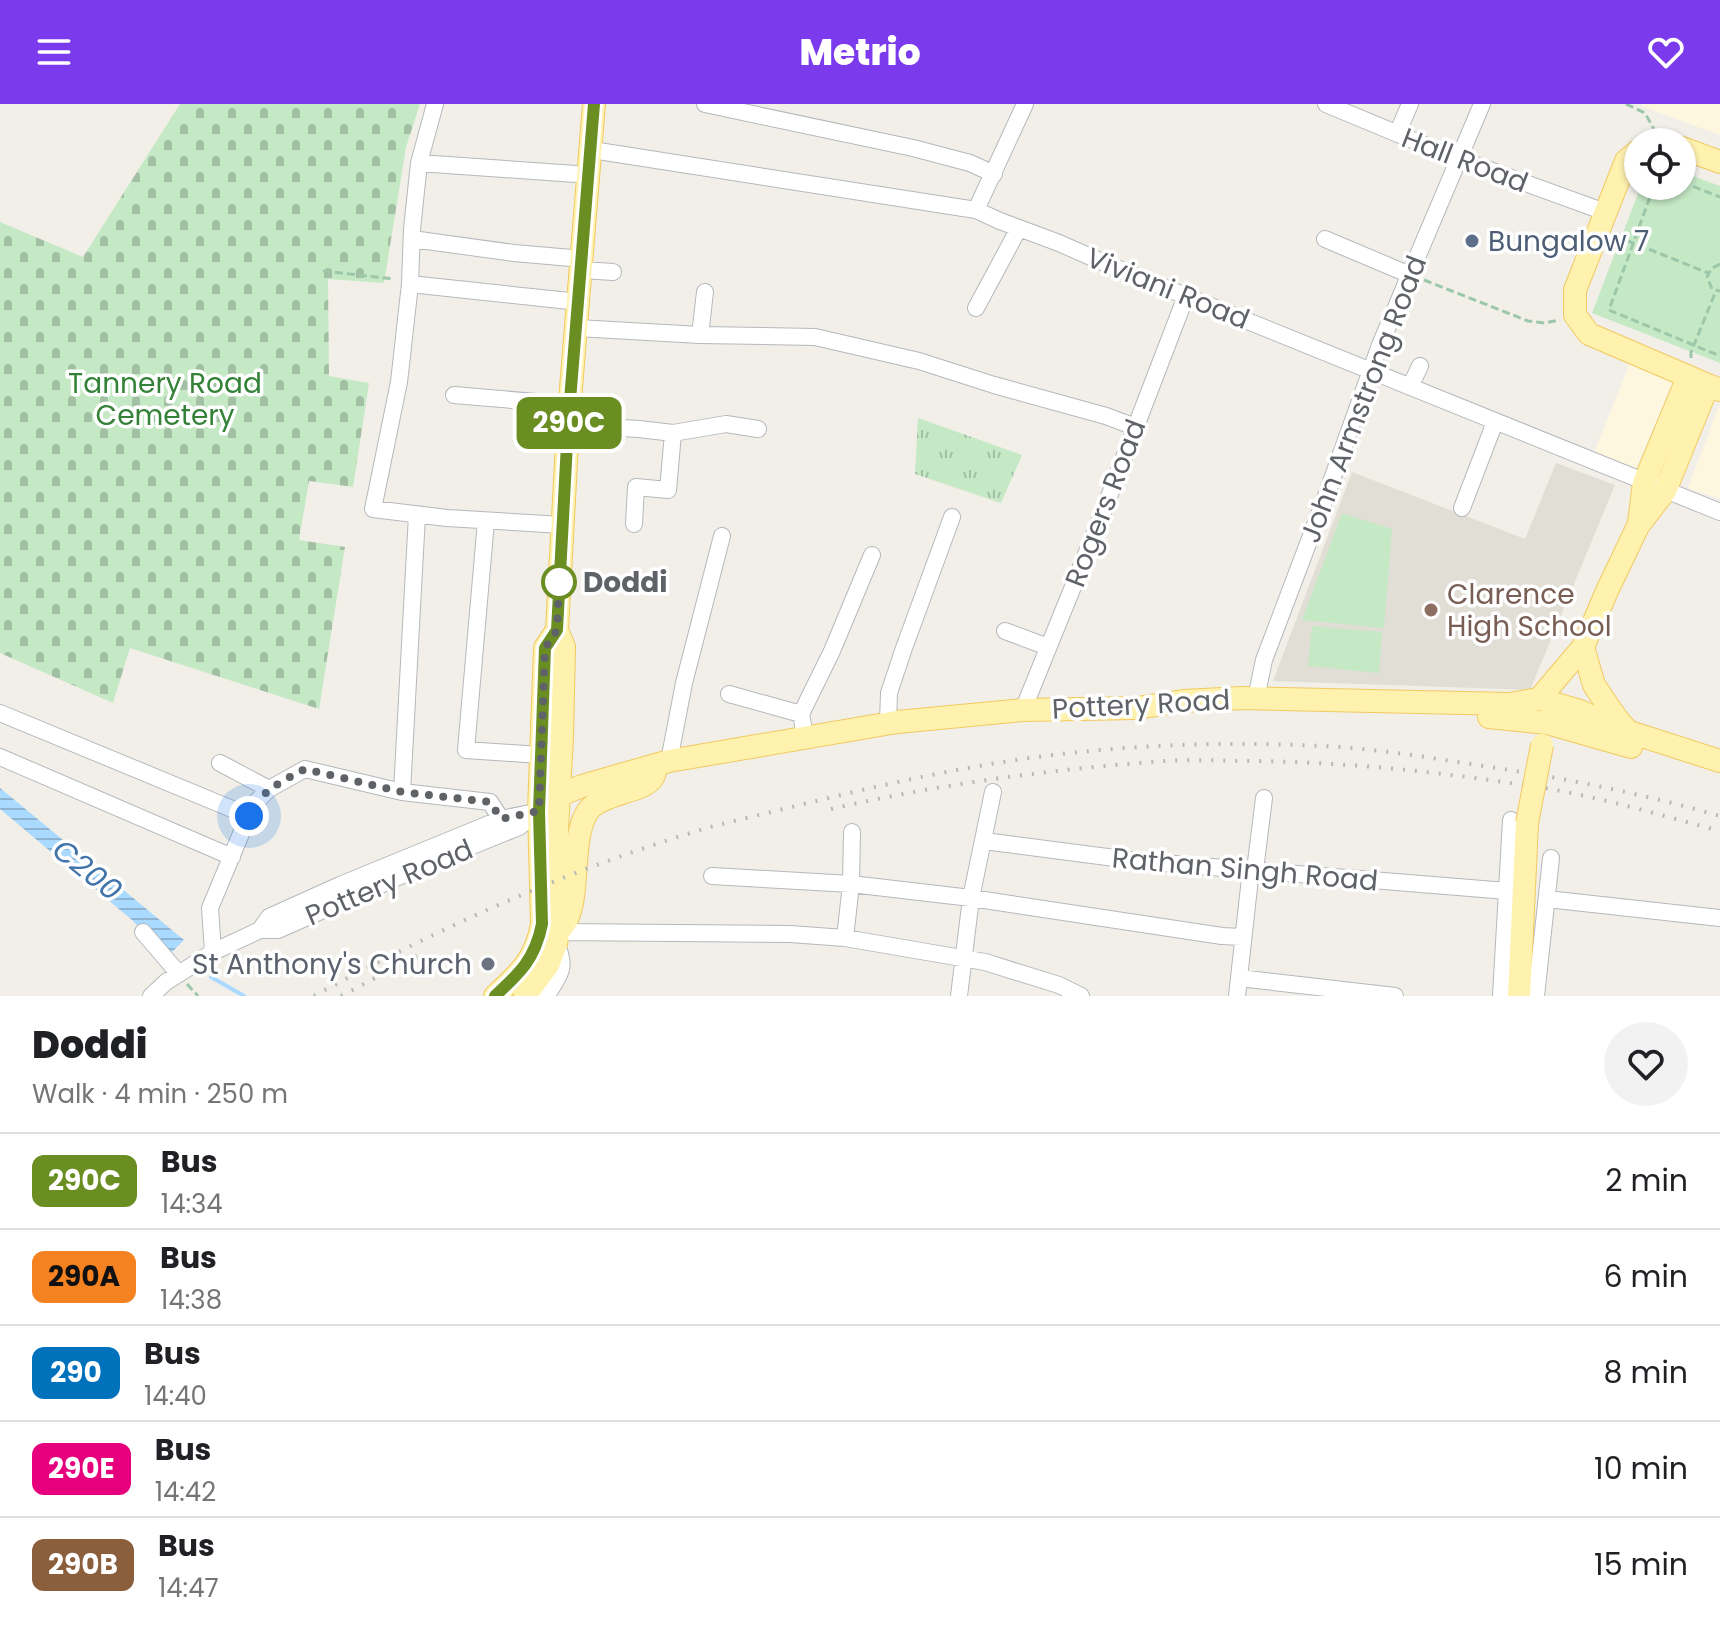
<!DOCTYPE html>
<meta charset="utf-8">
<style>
:root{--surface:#fff;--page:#f2f2f2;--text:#202124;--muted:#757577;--line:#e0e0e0;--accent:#7c3aed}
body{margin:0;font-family:Poppins,sans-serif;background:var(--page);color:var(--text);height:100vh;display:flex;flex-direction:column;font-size:30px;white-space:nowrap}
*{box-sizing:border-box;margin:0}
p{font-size:26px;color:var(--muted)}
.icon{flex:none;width:44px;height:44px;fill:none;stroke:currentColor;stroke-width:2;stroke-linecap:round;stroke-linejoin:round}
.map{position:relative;height:892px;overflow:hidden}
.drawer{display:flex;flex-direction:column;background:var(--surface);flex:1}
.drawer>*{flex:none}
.badge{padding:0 16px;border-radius:12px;font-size:28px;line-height:52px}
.fabs{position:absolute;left:1624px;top:24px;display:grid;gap:16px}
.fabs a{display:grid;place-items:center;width:72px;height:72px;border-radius:50%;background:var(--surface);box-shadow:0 2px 6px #0004;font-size:40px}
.you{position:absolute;width:40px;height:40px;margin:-20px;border:6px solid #fff;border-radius:50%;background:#1a73e8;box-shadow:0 0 0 12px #1a73e833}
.map>.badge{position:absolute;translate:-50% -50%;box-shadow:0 0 0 4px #fff}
.round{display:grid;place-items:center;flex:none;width:84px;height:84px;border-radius:42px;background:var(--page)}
.headline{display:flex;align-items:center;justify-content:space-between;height:136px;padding:0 32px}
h1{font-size:38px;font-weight:800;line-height:60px}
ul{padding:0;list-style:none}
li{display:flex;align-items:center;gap:24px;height:96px;padding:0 32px;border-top:2px solid var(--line)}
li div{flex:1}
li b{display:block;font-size:30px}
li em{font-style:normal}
li .badge{min-width:88px;font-weight:700;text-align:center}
header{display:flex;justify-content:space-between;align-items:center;height:104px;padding:0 32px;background:var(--accent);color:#fff;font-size:36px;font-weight:800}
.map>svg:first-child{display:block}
</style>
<header><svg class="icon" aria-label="menu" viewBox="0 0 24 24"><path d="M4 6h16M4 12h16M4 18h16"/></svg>Metrio<svg class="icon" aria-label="heart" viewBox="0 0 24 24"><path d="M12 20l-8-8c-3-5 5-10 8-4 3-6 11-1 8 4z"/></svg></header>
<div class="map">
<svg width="1720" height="892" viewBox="0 0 1720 892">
<defs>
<pattern id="grass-tufts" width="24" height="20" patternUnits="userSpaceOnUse" patternTransform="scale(2)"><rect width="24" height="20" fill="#c5e8c5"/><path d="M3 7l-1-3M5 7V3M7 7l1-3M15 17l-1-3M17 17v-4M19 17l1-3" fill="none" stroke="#a3c0a4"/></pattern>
<pattern id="cemetery-stones" width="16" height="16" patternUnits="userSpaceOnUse" patternTransform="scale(2)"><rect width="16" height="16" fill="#c5e8c5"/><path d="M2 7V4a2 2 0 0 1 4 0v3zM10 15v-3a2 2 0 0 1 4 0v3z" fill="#a3c0a4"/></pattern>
<pattern id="water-rules" width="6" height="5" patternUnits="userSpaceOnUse" patternTransform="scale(2)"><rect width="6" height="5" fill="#aadaff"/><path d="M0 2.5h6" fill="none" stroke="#8eb4d2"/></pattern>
</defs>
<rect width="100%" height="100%" fill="#f1efe8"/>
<path fill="#fef7e0" d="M1642 0H1720V31L1641 2Z
M1631 256 1674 275 1636 365 1593 351Z
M1719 302H1720V395L1688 384Z"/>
<path fill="#e1ded6" d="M1556 359 1615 381 1530 586 1273 577 1352 368 1525 435Z"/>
<path fill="url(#grass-tufts)" d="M918 314 1022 351 1001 399 915 370Z"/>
<path fill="url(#cemetery-stones)" d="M180 0H420L406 43 384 179 328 175 329 272 369 279 353 383 309 377 299 436 345 443 319 605 130 544 113 599 0 549V118L83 153Z"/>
<path fill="#c5e8c5" d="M1682 68 1720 82V259L1592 209 1641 82H1682Z
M1342 409 1392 425 1384 524 1302 516Z
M1312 522 1382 528 1379 569 1308 562Z"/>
<path fill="url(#water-rules)" d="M0 684 184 836 167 853 132 816 0 705Z"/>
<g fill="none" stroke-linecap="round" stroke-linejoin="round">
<path stroke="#aadaff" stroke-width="4" d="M211 873 244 892"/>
<defs>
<path id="minor" d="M435 0 419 59 412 125 410 180 399 278 373 405 447 414 563 421
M705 0 913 44 970 59 994 70
M1326 0 1451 52 1605 108
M1397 30 1410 0
M592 46 976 106 1000 117 1059 139 1109 161 1720 408
M419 59 590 71
M976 106 1025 0
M412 135 514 149 583 155
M1325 135 1403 168
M582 166 613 168
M410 180 579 198
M976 204 1019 124
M577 224 700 231 815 233 919 257 994 281 1106 312 1135 323
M700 231 705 188
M1410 283 1420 262
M454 291 570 301
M568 321 639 325 673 329 668 386 636 383 634 420
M673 329 726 320 758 325
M1462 404 1495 318
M486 417 466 646 540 651
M1005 527 1048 543
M729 590 801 610
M1256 594 1264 556 1326 392 1380 241 1482 0
M1023 606 1100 416 1186 192
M0 609 249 712
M888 619 889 589 904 544 952 413
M805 632 801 610 832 547 872 451
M0 653 232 753
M669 657 684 579 722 432
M220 659 269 685
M402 688 417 411
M984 737 1138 757 1507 787
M1255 766 1264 694
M712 772 851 780 971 794 1222 832 1242 833
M1547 795 1720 814
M260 826 269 813 340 781 501 715 535 708
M143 828 179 870
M558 828 790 830 845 834 985 858 1059 881 1081 892
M845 834 851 780 852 728
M213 848 210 804 253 701 269 685 305 665 402 688 490 698 501 715
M1239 874 1395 892
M151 892 166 878 213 848 260 826H278L430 759 519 723 539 707
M546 892C559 873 568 863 556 840
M959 892 971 794 993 688
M1237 892 1251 765
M1501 892 1511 716
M1536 892 1551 754"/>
<path id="major" d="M1682 44 1720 58
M1638 47 1626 57 1575 186V211L1589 230 1708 281
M1639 419 1644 379 1688 273
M1583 543 1594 581 1617 615 1626 625
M1539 595 1583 543 1607 487 1638 422 1665 387 1708 281 1720 286
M1489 613 1547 619 1631 643
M539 707 560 691 582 682 669 657 897 618 1023 606 1137 604 1183 597 1242 594 1509 600 1539 595 1580 607 1614 623 1720 657
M563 822C582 797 569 735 588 707 600 689 646 688 653 673 656 669 655 665 655 661
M495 892C520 869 536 855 542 820L539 707 545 544 557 526
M525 892 548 861 556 840 558 828 555 765 562 633 564 543 557 526 568 321 594 0
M1519 892 1527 719"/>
</defs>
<use href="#minor" stroke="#b5b8bc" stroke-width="18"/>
<use href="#major" stroke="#f2c960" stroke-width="24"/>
<path stroke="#9cc7a9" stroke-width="3" stroke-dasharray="8 4" stroke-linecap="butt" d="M1626 0 1645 9 1661 38
M1682 78 1720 93
M1654 82 1609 206 1720 252
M1618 129 1621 134 1708 169
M1720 160 1711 165 1707 173 1712 185 1720 187
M323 167 394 175
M1424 176 1528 217 1544 219 1560 216
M1691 254V248L1716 187
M187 880 198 892"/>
<use href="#minor" stroke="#fff" stroke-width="16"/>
<use href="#major" stroke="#fff2af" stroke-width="22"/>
<path stroke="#b6b7b8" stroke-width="4" stroke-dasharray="2 10" stroke-linecap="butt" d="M831 705C940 680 1053 665 1165 657 1193 655 1222 657 1250 657 1351 658 1450 669 1550 685 1607 695 1664 712 1720 727
M314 892C384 854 457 818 531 787 588 763 650 741 710 723 738 716 767 709 796 702 892 678 991 656 1090 647 1172 639 1256 638 1339 643 1385 646 1431 654 1477 661 1559 673 1640 689 1720 712
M341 892 417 852"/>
<defs>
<path id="major-bridge" d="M1527 719 1542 641"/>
</defs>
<use href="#major-bridge" stroke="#f2c960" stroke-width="24" stroke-linecap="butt"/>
<use href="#major-bridge" stroke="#fff2af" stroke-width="22"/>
</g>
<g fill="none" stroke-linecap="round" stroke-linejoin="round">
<defs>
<path id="line" d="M495 892C520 869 535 855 542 820L539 707 545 544 557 526 568 321 594 0"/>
</defs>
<use href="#line" stroke="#fff" stroke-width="18"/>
<use href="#line" stroke="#6b8e23" stroke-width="12"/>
<path stroke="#5f6368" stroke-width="8" stroke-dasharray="0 14.4" d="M249 712C259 687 283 677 305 665L402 688 490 698 501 715 539 707 545 544 557 526 559 478"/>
</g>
<circle fill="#5c6f8a" stroke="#fff" stroke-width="3" cx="1472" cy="137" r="8"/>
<circle fill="#fff" stroke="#6b8e23" stroke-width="4" cx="559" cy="478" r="16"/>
<circle fill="#8d6e63" stroke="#fff" stroke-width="3" cx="1431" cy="506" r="8"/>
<circle fill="#6b7280" stroke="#fff" stroke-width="3" cx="488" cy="860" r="8"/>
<g text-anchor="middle" stroke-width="7" stroke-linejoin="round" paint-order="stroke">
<g font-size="28" fill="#5f6368" stroke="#fff">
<text transform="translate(1465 56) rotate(21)" y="10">Hall Road</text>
<text transform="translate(1168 184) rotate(22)" y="10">Viviani Road</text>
<text transform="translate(1363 295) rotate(-69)" y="10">John Armstrong Road</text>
<text transform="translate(1105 399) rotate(-69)" y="10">Rogers Road</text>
<text transform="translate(1141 600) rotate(-3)" y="10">Pottery Road</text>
<text transform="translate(1245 765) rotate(5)" y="10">Rathan Singh Road</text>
<text transform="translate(389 778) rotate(-23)" y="10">Pottery Road</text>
</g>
<g font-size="28" fill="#4e5e75" stroke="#fff" text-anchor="start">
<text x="1488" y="147">Bungalow 7</text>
</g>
<g font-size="28" fill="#348238" stroke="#fff">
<text x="165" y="289">Tannery Road<tspan x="165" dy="32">Cemetery</tspan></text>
</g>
<g font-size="28" font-weight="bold" fill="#5f6368" stroke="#fff" text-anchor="start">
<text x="583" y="488">Doddi</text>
</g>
<g font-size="28" fill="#785e54" stroke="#fff" text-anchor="start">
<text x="1447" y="500">Clarence<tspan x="1447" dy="32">High School</tspan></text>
</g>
<g font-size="28" fill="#5b616d" stroke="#fff" text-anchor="end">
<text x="472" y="870">St Anthony's Church</text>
</g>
<g font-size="30" font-style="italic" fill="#4174aa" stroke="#fff">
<text transform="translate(87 766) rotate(39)" y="10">C200</text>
</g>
</g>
</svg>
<div class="fabs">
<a><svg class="icon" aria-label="locate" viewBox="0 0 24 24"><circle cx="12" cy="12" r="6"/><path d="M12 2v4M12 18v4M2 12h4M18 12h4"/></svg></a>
</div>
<div class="you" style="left:249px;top:712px"></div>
<b class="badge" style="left:569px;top:319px;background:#6b8e23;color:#fff">290C</b>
</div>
<section class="drawer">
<div class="headline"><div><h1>Doddi</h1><p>Walk · 4 min · 250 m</p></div><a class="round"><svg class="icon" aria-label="heart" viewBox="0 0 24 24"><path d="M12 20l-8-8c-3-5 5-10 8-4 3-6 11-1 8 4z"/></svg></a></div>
<ul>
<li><span class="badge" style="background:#6b8e23;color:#fff">290C</span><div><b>Bus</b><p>14:34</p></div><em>2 min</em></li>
<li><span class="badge" style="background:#f58220;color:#111">290A</span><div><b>Bus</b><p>14:38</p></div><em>6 min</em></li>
<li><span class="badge" style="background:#0072bc;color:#fff">290</span><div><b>Bus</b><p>14:40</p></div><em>8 min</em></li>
<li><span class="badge" style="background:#e6007e;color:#fff">290E</span><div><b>Bus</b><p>14:42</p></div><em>10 min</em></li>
<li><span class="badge" style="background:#8b5e3c;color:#fff">290B</span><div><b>Bus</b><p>14:47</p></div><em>15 min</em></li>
</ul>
</section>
